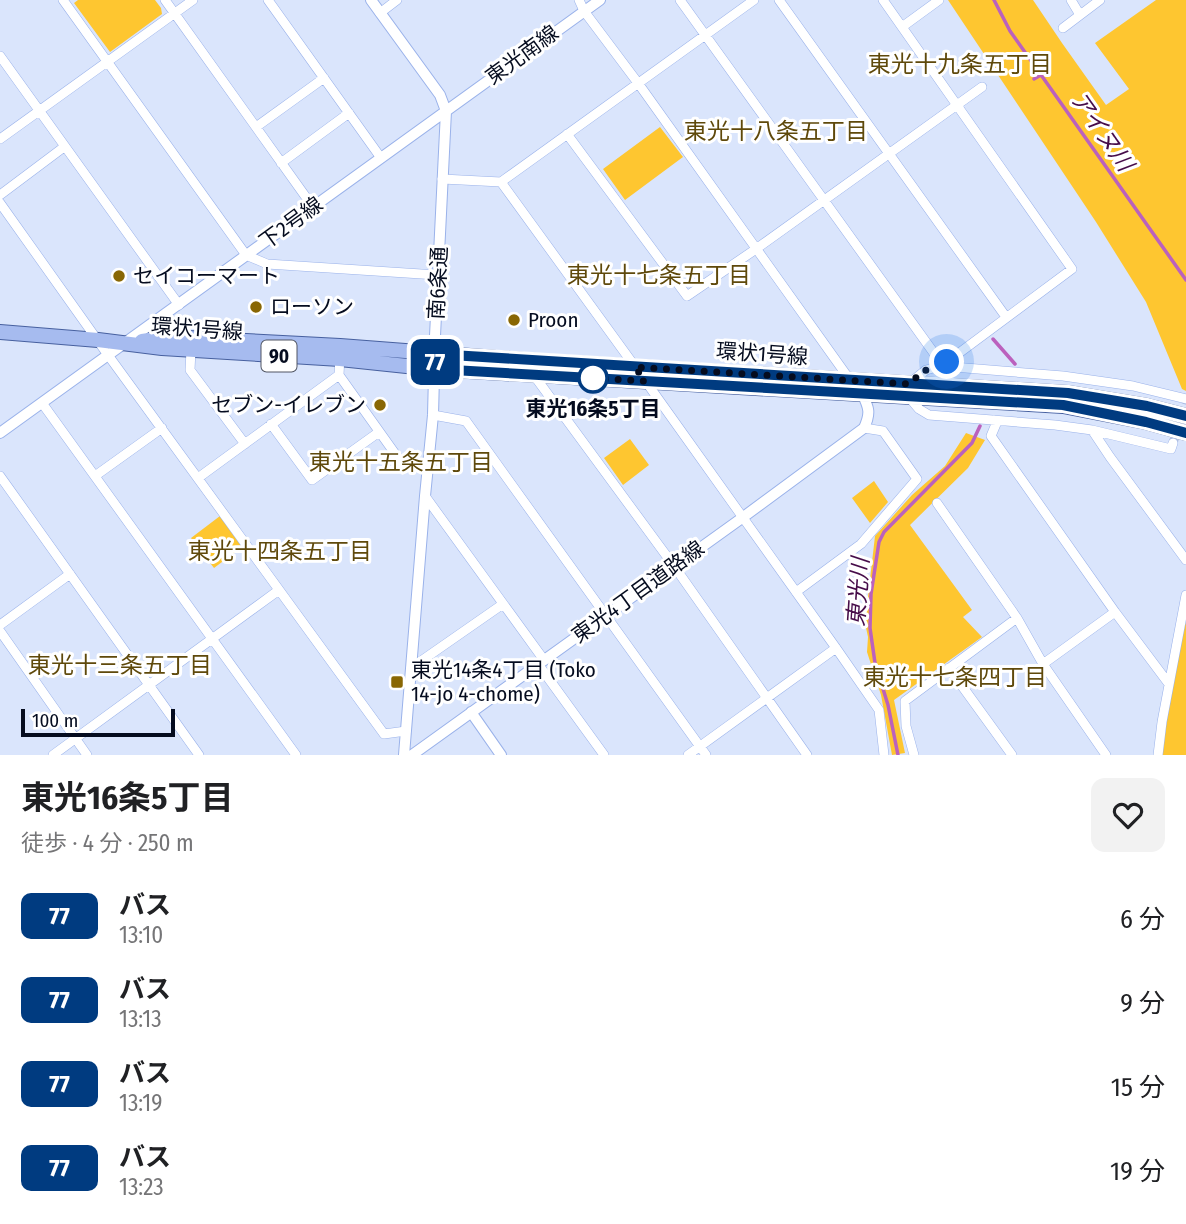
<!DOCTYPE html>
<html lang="ja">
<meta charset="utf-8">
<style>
:root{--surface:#fff;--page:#f2f2f2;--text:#202124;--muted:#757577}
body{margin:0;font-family:"Fira Sans Condensed","Noto Sans JP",sans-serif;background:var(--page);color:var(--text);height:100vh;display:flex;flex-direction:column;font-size:26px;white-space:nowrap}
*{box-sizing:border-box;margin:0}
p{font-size:23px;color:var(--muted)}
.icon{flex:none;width:38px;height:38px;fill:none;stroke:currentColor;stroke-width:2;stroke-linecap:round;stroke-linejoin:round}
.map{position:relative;height:755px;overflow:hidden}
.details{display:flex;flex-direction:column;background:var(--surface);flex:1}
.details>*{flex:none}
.badge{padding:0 14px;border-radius:10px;font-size:24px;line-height:46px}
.scale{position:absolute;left:21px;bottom:18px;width:154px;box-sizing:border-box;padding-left:7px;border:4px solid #050c1f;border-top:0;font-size:19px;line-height:24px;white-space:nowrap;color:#050c1f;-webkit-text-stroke:5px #fff;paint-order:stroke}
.you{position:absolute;width:35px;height:35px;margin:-18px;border:5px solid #fff;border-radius:50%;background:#1a73e8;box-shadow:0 0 0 10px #1a73e833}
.map>.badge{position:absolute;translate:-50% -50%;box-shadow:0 0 0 4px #fff}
.round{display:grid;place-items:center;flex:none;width:74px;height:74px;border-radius:14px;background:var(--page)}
.summary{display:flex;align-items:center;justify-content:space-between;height:119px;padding:0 21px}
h1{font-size:33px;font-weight:700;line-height:52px}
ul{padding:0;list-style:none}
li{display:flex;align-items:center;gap:21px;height:84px;padding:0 21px}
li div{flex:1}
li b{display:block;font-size:26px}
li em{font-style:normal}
li .badge{min-width:77px;font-weight:700;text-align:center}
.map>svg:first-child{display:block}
</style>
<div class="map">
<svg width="1186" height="755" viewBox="0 0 1186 755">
<rect width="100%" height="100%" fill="#dae5fc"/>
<path fill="#fec630" d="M78 0H155L161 8 162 14 110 52 74 3Z
M948 0H1033L1062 43 1106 105 1129 89 1095 43 1156 0H1186V391L1182 389 1146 302 1096 222Z
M660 127 683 157 625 200 603 169Z
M966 433 985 440 968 468 910 525 972 610 963 617 982 637 894 700 905 753 892 755 881 695 867 652 868 637 865 623 875 536 912 495 945 466Z
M630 439 649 465 623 485 604 458Z
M874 481 888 502 870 523 852 498Z
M220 516 242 547 214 568 191 538Z
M1186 621V755H1162L1172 683Z"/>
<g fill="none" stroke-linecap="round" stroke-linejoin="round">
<path stroke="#bb61bd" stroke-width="3.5" d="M994 0 1010 31 1186 280
M1034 79 1041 75
M993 339 1015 364
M898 755 888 705 875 663 870 628 871 594 879 542 884 532 972 443 980 426"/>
<path stroke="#bac4db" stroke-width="9" stroke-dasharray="9 4.5" stroke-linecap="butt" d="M1173 443 1186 402"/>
<defs>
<path id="minor" d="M63 0 246 255 267 264 437 275
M165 0 313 207
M268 0 381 158
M579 0 584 11 638 83 850 380
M680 0 936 356 941 366
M779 0 1006 317
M883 0 1072 269 947 362 941 366 926 370 910 383
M1071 0 1080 15
M380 13 397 0
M902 27 939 0
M1063 28 1100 0
M0 56 179 305
M256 127 324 78
M567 134 687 296 756 249 982 87
M0 139 193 0
M281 163 349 113
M442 179 501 182 754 0
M501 182 636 368
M0 195 64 147
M0 203 108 355 384 734 406 731
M191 350 190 370 245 444
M340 355 339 375 401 462 428 467
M941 366 1063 376 1133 386 1186 399
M534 373 533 374 674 566 807 755
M644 379 836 648 879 710 884 755
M908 396 919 409 929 415 1055 425 1092 430 1171 449 1173 443
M42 403 296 755
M433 415 466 421 706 755
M994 420 996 424 991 436 1115 612 1169 684
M271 424 312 480 379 432
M1092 430 1110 457 1186 560
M0 476 199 755
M95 476 162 428
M198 478 339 375
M425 496 544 660
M937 503 1017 618 1043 664 1106 755
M796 592 861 544 917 479 883 431 864 428
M0 625 70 574
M0 631 87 755
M538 664 604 755
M1043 664 1115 612
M411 668 503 604
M949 668 1012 755
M53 755 279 590
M688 755 836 648
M914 755 906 726 905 701 1017 618
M1158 755 1162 722 1186 595"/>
<path id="tertiary" d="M371 0 440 95 446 111 435 336 433 415 425 496 404 755
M0 433 600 0
M471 712 501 755
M412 755 742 518 864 428C871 413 869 408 862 393"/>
<path id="primary" d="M0 332 98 340 162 348 340 359 435 369 1063 406 1146 422 1186 433
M142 341 169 337 340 346 536 361 1068 393 1147 406 1186 416"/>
</defs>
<use href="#minor" stroke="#9ab2ea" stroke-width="10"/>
<use href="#tertiary" stroke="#9ab2ea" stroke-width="12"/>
<use href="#primary" stroke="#47609f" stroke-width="16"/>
<use href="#minor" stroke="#fff" stroke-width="9"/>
<use href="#tertiary" stroke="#fff" stroke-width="10"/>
<use href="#primary" stroke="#a6bbef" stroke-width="14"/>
</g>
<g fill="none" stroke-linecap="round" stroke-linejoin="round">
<defs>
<path id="line" d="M1186 416 1147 406 1068 393 435 354V369L1063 405 1146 422 1186 433"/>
</defs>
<use href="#line" stroke="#fff" stroke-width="16"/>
<use href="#line" stroke="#003b80" stroke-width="10"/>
<path stroke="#050c1f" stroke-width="7" stroke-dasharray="0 12.6" d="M593 378 645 381 635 367 908 384 926 370 941 366 947 362"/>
</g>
<g fill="#896704" stroke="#fff" stroke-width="2.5">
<circle cx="119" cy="276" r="7"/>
<circle cx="256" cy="307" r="7"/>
<circle cx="514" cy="320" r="7"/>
<circle cx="380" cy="405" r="7"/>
<rect x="390" y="675" width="14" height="14" rx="3.5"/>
</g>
<circle fill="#fff" stroke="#003b80" stroke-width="3.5" cx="593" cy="378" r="14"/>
<g text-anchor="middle" stroke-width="6" stroke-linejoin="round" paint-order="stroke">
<rect fill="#fff" stroke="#505562" stroke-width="2" x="261.5" y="340.5" width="35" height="31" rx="5"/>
<g font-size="19" font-weight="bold" fill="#050c1f">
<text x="279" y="363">90</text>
</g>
<g font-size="21" fill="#050c1f" stroke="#fff">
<text transform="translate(522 55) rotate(-36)" y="7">東光南線</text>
<text transform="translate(291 223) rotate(-36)" y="7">下2号線</text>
<text transform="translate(438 283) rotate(-87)" y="7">南6条通</text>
<text transform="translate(197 329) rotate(4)" y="7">環状1号線</text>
<text transform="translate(762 354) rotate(4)" y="7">環状1号線</text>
<text transform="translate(638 592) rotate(-36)" y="7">東光4丁目道路線</text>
</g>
<g font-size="21" fill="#050c1f" stroke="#fff" text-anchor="start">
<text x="133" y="283">セイコーマート</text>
<text x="270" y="314">ローソン</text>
<text x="528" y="327">Proon</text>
<text x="366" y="412" text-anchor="end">セブン-イレブン</text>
<text x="411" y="677">東光14条4丁目 (Toko<tspan x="411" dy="24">14-jo 4-chome)</tspan></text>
</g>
<g font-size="21" font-weight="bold" fill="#050c1f" stroke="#fff">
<text x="593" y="416">東光16条5丁目</text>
</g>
<g font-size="23" fill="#5f490b" stroke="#fff">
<text x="960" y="72">東光十九条五丁目</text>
<text x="776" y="139">東光十八条五丁目</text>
<text x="659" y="283">東光十七条五丁目</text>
<text x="401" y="470">東光十五条五丁目</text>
<text x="280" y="559">東光十四条五丁目</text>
<text x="120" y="673">東光十三条五丁目</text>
<text x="955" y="685">東光十七条四丁目</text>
</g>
<g font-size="23" font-style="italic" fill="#460c49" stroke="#fff">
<text transform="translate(1102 131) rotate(55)" y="8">アイヌ川</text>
<text transform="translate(858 592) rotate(-86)" y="8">東光川</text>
</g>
</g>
</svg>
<div class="scale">100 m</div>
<div class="you" style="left:947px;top:362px"></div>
<b class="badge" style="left:435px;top:362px;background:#003b80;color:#fff">77</b>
</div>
<section class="details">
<div class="summary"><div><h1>東光16条5丁目</h1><p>徒歩 · 4 分 · 250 m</p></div><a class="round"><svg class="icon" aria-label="heart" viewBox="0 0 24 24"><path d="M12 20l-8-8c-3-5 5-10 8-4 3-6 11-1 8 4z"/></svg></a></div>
<ul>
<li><span class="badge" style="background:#003b80;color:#fff">77</span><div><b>バス</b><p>13:10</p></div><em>6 分</em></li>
<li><span class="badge" style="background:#003b80;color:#fff">77</span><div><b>バス</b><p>13:13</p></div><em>9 分</em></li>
<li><span class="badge" style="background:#003b80;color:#fff">77</span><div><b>バス</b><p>13:19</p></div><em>15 分</em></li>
<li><span class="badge" style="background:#003b80;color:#fff">77</span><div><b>バス</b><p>13:23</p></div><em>19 分</em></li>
</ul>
</section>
